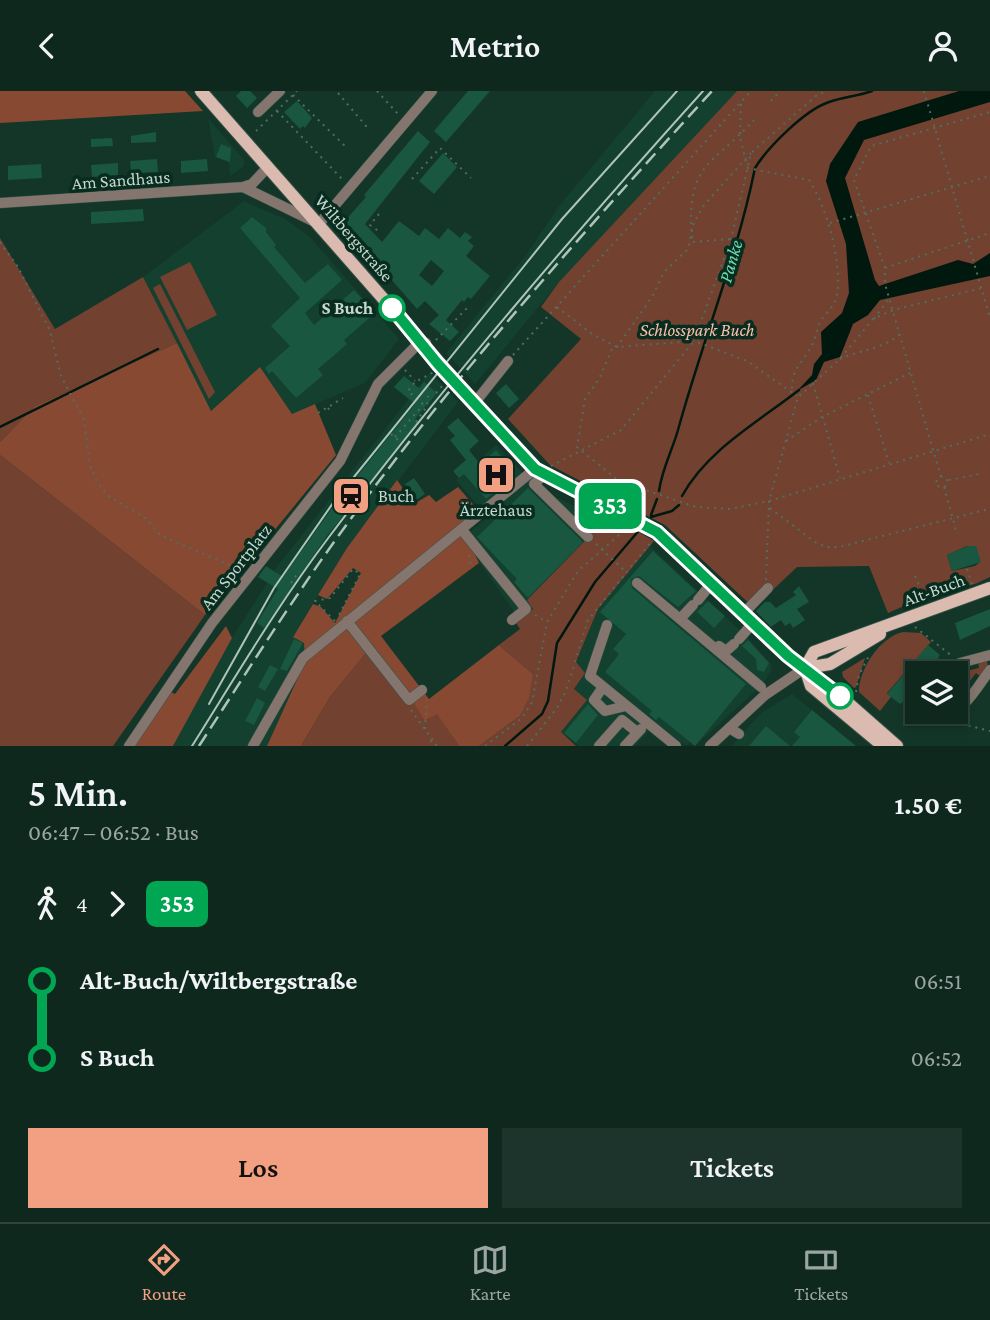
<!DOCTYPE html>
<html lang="de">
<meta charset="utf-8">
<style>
:root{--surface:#0e281e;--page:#1c342b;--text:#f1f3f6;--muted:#9ba6a4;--line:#2e443c;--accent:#f39f82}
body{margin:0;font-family:"Crimson Pro",serif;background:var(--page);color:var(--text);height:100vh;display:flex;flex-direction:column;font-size:26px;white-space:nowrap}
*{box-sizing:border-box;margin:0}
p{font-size:23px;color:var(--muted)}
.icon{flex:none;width:38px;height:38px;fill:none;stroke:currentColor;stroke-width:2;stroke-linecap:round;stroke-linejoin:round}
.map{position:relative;height:655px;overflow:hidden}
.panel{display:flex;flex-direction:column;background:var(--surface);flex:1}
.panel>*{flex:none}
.badge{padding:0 14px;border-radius:10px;font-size:24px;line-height:46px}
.tools{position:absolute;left:905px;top:570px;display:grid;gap:14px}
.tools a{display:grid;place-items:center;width:63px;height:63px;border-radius:0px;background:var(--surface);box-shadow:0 4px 10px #0003,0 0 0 2px var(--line);font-size:35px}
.map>.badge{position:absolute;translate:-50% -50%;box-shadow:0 0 0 4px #fff}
.legs{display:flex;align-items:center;gap:10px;height:77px;padding:0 28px;font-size:23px}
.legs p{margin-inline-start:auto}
.headline{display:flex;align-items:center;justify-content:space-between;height:119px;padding:0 28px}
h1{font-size:38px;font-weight:600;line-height:52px}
.cta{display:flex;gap:14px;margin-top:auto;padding:14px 28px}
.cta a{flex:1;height:80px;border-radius:0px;background:var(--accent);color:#111;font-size:28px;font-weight:600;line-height:80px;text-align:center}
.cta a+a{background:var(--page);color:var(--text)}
ul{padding:0 28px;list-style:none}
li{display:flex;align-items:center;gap:24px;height:77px;font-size:26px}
li i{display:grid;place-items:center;width:10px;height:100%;margin:0 9px;background:currentColor}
li i::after{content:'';width:18px;height:18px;margin:-9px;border:5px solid;border-radius:50%;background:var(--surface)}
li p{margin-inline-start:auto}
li:first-child i{background:linear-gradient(#0000 50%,currentColor 0)}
li:last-child i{background:linear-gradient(currentColor 50%,#0000 0)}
header{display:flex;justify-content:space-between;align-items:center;height:91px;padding:0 28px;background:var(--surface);font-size:32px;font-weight:600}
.dock{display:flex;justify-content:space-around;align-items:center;height:98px;border-top:2px solid var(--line);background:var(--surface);font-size:19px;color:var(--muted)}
.dock a{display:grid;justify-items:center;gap:4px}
.dock .current{color:var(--accent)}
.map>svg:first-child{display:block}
</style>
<header><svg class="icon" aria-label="back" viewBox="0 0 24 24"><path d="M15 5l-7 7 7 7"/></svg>Metrio<svg class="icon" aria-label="person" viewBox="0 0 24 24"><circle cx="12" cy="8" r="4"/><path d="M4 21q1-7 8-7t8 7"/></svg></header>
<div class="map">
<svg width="990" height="655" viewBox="0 0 990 655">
<rect width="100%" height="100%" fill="#133628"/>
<path fill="#13402f" d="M655 0H737L559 191 475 293 446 262 526 164 560 114Z
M208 27 244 69V75L230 85 229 72 215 66Z
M244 110 285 128 309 145 399 248 365 292 292 323 260 277 211 320 143 186Z
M430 281 458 311 347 457 293 545 304 552 305 571 267 655H173L232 547 279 473Z
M496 354 536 396 604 430 527 508 533 518 520 529 470 458V441L488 426 456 389Z
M650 455 747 546 770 572 772 578 763 593 695 655 690 651 686 655 656 633 635 655H579L561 641 587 609 574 599 584 582 576 572 598 518Z
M792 603 856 655H732L761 622Z"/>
<path fill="#734130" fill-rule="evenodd" d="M737 0H990V486L975 493 929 504 888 522 869 475 797 476 754 517 665 434 550 374 508 328 581 248 541 216 559 191ZM967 455H976L980 471 975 475 952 480 947 464Z
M0 147 55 238 143 186 177 252 35 315 0 351Z
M190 171 217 224 187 239 160 186Z
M160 193 215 301 209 308 153 197Z
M0 364 205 524 113 655H0Z
M610 424 654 450 598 518 576 571 585 582 574 598 587 609 561 641 576 655H479L520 625 533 583 499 554 520 538 516 532 533 518 527 509Z
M903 541 921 542 931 551 887 602 891 606 880 620 859 601C859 578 880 546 903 541Z
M367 561 407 601 426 630 437 622 459 655H301L330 606Z
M865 567 856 596 854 597 843 586 842 581Z
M987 569 988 577 981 586 976 582 956 608 957 583 953 579 964 574 966 580 979 577 978 570Z"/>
<path fill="#884933" d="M0 0H185L203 20 0 32Z
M177 252 211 320 260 276 292 323 315 313 336 364 205 524 0 364V351L35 315Z
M397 389 414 413 429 404 436 411 458 396 478 419 457 438 471 455 479 472 381 545 429 608 499 554 533 583 529 606 520 625 479 655H459L437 623 425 630 407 601 367 561 330 606 301 655H267L305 571 304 552 293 546 313 513 321 516 335 532 361 482 353 477 327 508 318 504 347 457Z
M226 535 232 547 173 655H133L169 600 175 603Z"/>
<path fill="#01180f" d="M959 0H990V11L864 49 845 87 875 189 879 195 958 169 973 173 990 162V185L880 209 868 224 853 233 840 266 824 271 816 289 797 300 812 284 814 273 822 263 821 241 842 222 849 202 846 153 826 90 830 73 858 31Z"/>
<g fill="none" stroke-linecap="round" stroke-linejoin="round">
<path stroke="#01180f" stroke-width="2.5" d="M0 336 158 258
M659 400C662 378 672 360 678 339 702 251 737 166 755 77 768 56 805 19 829 11 843 6 858 5 872 0
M682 405C707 359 758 331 799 299
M651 424 657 408
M651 426 672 420 679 414
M505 655 542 623 548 610 557 552 595 491 641 437"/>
</g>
<path fill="#195740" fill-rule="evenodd" d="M241 0H250L257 7 247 17 236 5Z
M468 0H490L446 51 434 40Z
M297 10 312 27 305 37 303 35 300 38 284 21Z
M418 40 430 51 365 133 382 151 399 130 419 145 425 137 439 148 448 137 460 147 465 141 472 146 468 150 474 155 466 165 490 185 471 208 468 206 464 211 462 209 446 229 459 241 450 250 429 233 439 224 425 210 417 218 345 135 344 131 366 106 364 104ZM431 169 444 180 432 195 419 184Z
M156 41V51L131 52V45Z
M112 47 113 55 91 56V48Z
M221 53 231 57 230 71 216 66Z
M443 62 457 76 434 103 419 90Z
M157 68 158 81 131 82 130 70Z
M207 68 208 80 181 82V70Z
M118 72V84L92 86 91 74Z
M41 73 42 87 8 89V75Z
M143 118 144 130 91 133V121Z
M252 126 266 137V141L276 154 274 156 305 192 328 173 342 189 305 222 314 234 354 199 375 222 344 249 347 253 318 278 323 284 296 307 272 280 269 283 265 277 290 255 271 235 300 207 240 137Z
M404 285 419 297 424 291 437 302 415 328 419 331 326 446 264 537 257 532 278 498 258 486 266 475 283 486 335 413 415 313 394 296Z
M506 293 519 308 509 317 496 302Z
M458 327 479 350 469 359 480 373 496 359 516 383 486 408 464 383 459 387 453 380 466 369 450 349 455 345 447 336Z
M414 387 425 403 416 409 405 393Z
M528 397 583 451 528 507 514 491 517 488 477 446Z
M577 416 604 430 593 441 574 422Z
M968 455H976L981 471 952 480 947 464Z
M653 460 696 500 678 516 639 485 631 488 632 497 746 593 695 655 659 626 656 629 649 623 652 620 605 581 619 563 613 558 626 543 600 521Z
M799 495 809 511 797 518 805 529 793 537 790 532 785 535 781 529 771 536 756 520 765 511H770L776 517 796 504 793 501Z
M708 510 725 525 714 537 697 521Z
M990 518V535L960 549 955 532Z
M294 548 303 552 287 580 280 578Z
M748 549 769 572 764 581 757 579 756 568 742 555Z
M928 554 940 564 928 583H917V591L910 601 913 603 900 613 887 603Z
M270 574 278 578 265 600 258 596Z
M257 607 265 612 254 634 245 630Z
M588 613 598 624 576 652 564 642Z
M812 619 856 655H792L800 646 794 641Z
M766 635 790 655H749Z"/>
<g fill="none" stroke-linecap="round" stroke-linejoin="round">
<defs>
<path id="minor" d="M258 21 280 0
M243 96 319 133 432 0
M0 112 243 96 252 93 268 76
M477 309 508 270
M544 384 534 393 588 446
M462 439 526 518 512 529
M637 492 761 596
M698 509 712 492
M743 523 768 497
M680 528 693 514
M347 530 409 609 422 599
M607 534 590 585 676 655
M739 548 753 532
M719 555 726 560 734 553
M946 583 960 572 990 564
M603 596 594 609 605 620 626 615
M941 621C961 628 979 593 990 579
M729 637 739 643
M129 655 212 532 340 370 378 293 420 251 426 252
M253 655 303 567 535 378
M599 655 622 629 637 641
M625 655 641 638
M710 655 765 604 805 577"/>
<path id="major" d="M201 0 523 367 550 387 634 427 668 449 788 565 831 597 897 655
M805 577 814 561 990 497
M805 577 811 595 883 655
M805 577 830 573 880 543"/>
</defs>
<use href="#minor" stroke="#335346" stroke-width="11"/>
<use href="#major" stroke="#335346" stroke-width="14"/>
<path stroke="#516e62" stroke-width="2" stroke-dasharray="2 5" stroke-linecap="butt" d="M377 0 398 23
M924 0 990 227
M338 2 366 35 364 38
M293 4 346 56
M771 10 780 0
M741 13 740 45 747 76
M277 20 342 88
M256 40 297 0
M751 62 704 114 694 131 688 158 664 181 652 206 617 256 612 258 599 288 585 308 577 356 619 390 696 416 730 418 769 410 990 343
M747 77 809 89C827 117 842 170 837 204 835 216 826 221 820 231 817 238 816 245 813 252 805 270 791 276 792 299
M412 88 440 57 471 87
M379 123 370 134 381 142
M830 132 990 85
M692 147C686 72 711 76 754 29
M0 151 18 176 50 240 61 285 84 329 90 374 97 391 107 404 147 428 160 444 243 480
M693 151 730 148
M885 177 990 142
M557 216 592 243 617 256 694 250 747 270 797 305
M874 228 889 207
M436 249 467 217
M513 264 751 0
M840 268C859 259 883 258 899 244
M405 279 415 290
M813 292 840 387
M436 302 444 293
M868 304 889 372
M423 313 408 300 415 291 434 281
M328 317 332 323
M318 322 343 307
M416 331 427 315 428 305
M391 343 402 352
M395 346 423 314
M786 350 822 326 910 282
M551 375 621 339 694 250 731 148 751 62 817 4 826 0
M936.5 391a5.5 5.5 0 1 1 11 0a5.5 5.5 0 1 1-11 0Z
M941 386 885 193V177L854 89 871 55 990 21
M949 389 979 383
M944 396 957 443
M770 417 815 451 826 456H839L989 418
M596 453 625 480
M469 464 471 478
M967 478 972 493
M915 485 926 510
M766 489 769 410 798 306 839 269 873 228 893 219 982 197
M291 492 299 480
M535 524 547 531
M335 530 315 510 330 507 353 478 360 483 338 526
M915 536 952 565
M856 601 859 584 870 563
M411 619 437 655
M955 631 990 640
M425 638 427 609
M431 649 432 655
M485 655 522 627 532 611 547 531 578 480 627 437
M527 655 557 617 566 600 588 529 652 450"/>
<use href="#minor" stroke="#84756f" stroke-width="10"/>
<use href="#major" stroke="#dbbaaf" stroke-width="12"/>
<path stroke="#aec3b9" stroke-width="2" d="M209 613 274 497 333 412 562 128 677 0
M192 655C236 585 279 512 329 446 446 291 573 144 703 0"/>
<path stroke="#aec3b9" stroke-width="2.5" stroke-dasharray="14 7" stroke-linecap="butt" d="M199 655C243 587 286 518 334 451 448 292 580 145 712 0"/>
</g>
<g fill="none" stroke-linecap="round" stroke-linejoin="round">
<defs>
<path id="line-1" d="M392 217 438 273 535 378 657 441 788 565 840 605"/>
</defs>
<use href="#line-1" stroke="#fff" stroke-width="16"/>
<use href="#line-1" stroke="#00a651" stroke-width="10"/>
</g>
<defs>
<symbol id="hospital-square" viewBox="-11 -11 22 22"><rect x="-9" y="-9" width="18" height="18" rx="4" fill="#f39f82" stroke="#082c1f"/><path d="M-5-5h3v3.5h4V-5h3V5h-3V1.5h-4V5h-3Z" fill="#111"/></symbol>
<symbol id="station-square" viewBox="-11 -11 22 22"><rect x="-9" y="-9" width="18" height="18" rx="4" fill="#f39f82" stroke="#082c1f"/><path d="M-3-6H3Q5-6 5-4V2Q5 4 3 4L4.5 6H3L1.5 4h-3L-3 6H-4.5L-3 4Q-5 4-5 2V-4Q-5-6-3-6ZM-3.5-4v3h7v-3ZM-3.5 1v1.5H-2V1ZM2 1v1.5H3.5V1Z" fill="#111"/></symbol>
</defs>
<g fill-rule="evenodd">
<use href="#hospital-square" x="474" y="362" width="44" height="44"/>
<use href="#station-square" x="329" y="383" width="44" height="44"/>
</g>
<g fill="#fff" stroke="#00a651" stroke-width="3.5">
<circle cx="392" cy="217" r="12"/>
<circle cx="840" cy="605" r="12"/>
</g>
<g text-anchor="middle" stroke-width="7" stroke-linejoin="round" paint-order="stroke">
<g font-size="18" fill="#c5d8ce" stroke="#082c1f">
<text transform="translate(121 89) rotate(-4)" y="6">Am Sandhaus</text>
<text transform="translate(354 147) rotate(49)" y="6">Wiltbergstraße</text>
<text transform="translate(236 476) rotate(-52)" y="6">Am Sportplatz</text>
<text transform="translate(934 499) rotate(-20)" y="6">Alt-Buch</text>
</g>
<g font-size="18" font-weight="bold" fill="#c5d8ce" stroke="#082c1f" text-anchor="end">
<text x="373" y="223">S Buch</text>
</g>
<g font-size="18" font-style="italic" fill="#fac0ab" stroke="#082c1f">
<text x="697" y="245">Schlosspark Buch</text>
</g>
<g font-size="18" fill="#c5d8ce" stroke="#082c1f" text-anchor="start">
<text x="378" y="411">Buch</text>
<text x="496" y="425" text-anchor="middle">Ärztehaus</text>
</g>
<g font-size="19" font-style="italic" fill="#6ddcaf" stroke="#082c1f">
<text transform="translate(730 170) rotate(-74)" y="7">Panke</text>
</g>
</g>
</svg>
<div class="tools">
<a><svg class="icon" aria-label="layers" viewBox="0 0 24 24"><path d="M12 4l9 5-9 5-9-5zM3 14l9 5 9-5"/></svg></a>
</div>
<b class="badge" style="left:610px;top:415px;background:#00a651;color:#fff">353</b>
</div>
<section class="panel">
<div class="headline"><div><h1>5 Min.</h1><p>06:47 – 06:52 · Bus</p></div><b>1.50 €</b></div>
<div class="legs"><svg class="icon" aria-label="walk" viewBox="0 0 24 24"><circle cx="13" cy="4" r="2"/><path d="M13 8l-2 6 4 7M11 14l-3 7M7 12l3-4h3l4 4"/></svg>4<svg class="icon" aria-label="forward" viewBox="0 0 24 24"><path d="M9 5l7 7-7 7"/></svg><b class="badge" style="background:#00a651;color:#fff">353</b></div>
<ul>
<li><i style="color:#00a651"></i><b>Alt-Buch/Wiltbergstraße</b><p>06:51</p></li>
<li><i style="color:#00a651"></i><b>S Buch</b><p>06:52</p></li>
</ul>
<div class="cta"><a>Los</a><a>Tickets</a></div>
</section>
<nav class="dock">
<a class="current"><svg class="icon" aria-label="directions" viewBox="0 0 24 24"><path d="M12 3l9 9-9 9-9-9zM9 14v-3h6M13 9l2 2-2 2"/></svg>Route</a>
<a><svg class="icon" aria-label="map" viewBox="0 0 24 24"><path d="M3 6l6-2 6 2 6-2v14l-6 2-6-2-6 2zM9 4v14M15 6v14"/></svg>Karte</a>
<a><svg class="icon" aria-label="tickets" viewBox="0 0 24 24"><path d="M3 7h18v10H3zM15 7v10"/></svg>Tickets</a>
</nav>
